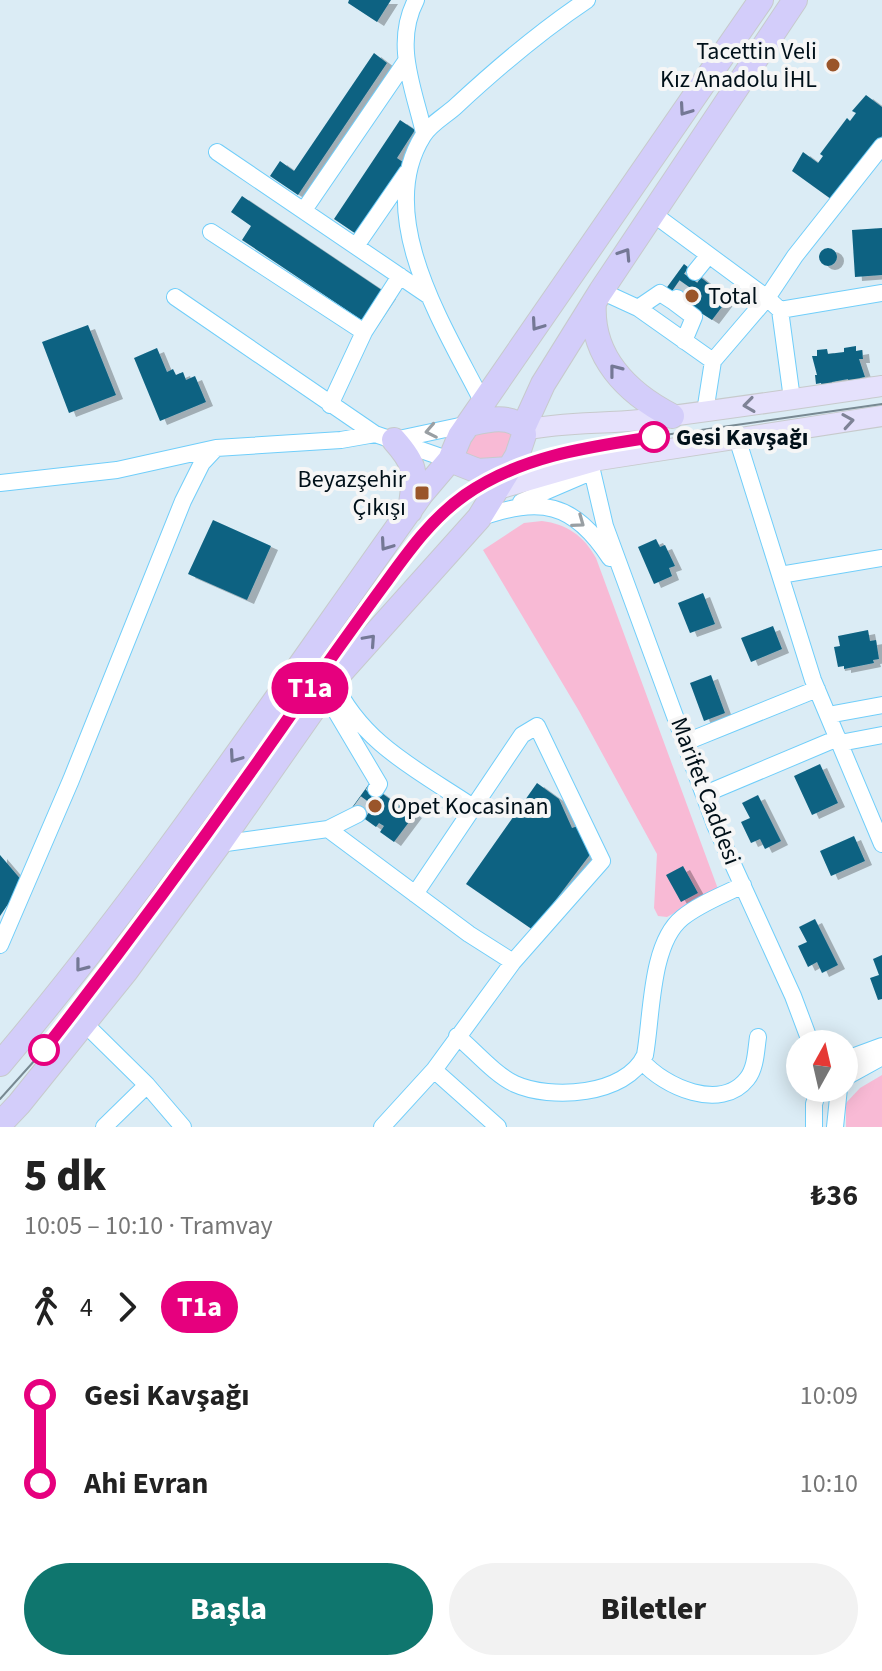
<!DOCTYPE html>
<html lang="tr">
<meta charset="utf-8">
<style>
:root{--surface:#fff;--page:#f2f2f2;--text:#222;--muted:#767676;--accent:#0f766e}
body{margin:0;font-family:"Source Sans 3",sans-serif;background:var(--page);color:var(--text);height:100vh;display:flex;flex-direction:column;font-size:30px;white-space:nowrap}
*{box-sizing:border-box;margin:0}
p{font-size:26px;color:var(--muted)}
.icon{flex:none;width:44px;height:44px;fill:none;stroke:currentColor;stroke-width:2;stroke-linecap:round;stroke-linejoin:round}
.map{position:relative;height:1127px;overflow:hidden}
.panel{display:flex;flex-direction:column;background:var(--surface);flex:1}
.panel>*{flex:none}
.badge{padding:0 16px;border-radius:26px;font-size:28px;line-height:52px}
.needle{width:52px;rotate:8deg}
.controls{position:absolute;left:786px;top:1030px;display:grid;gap:16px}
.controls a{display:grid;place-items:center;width:72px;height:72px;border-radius:50%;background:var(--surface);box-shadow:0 4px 20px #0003;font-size:40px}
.map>.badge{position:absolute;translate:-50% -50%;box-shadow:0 0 0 4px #fff}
.legs{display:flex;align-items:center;gap:12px;height:88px;padding:0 24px;font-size:26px}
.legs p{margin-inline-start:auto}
.head{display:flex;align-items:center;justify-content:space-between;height:136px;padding:0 24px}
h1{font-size:44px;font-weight:800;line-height:60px}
.action{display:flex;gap:16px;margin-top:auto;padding:16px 24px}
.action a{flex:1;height:92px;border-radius:48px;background:var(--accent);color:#fff;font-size:32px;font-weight:800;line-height:92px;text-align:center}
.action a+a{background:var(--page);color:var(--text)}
ul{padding:0 24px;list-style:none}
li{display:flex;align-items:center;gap:28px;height:88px;font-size:30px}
li i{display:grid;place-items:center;width:12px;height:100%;margin:0 10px;background:currentColor}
li i::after{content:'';width:20px;height:20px;margin:-10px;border:6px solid;border-radius:50%;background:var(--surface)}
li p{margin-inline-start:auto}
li:first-child i{background:linear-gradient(#0000 50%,currentColor 0)}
li:last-child i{background:linear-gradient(currentColor 50%,#0000 0)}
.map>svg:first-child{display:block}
</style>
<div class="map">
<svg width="882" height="1127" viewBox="0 0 882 1127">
<defs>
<filter id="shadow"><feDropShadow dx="7" dy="4" stdDeviation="0" flood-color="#0004"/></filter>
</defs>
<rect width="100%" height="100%" fill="#dbecf5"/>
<path fill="#f8bad5" d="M481 430H513L508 462 473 463 463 449Z
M542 521C567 524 584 536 596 558L718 889 667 917 658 916 654 908 657 854 579 711 483 550 524 523Z
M882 1075V1127H846V1103L860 1088Z"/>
<path fill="#0c6282" filter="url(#shadow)" d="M349 0H391L377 22 348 3Z
M374 53 387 63 298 195 270 176 280 161 294 171Z
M866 95 882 107V136L835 202 792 171 803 152 818 163 823 156 820 154 847 118 850 121 856 113 852 111Z
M400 120 415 130 397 158 410 167 362 238 334 219Z
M242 196 389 295 369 325 242 240 251 226 231 212Z
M882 228V275L855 277 852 230Z
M819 257a9 9 0 1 1 18 0a9 9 0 1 1-18 0Z
M684 264 728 299 712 320 665 290Z
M88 325 116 395 69 413 42 342Z
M856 346V351L862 350 863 359H859L865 377 860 378 861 382 849 384 848 379 832 382V386L822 387 821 383 816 384 815 375H817L812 356H817V350L827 349 828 354 844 352V348Z
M157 348 167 372 173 369 176 375 183 372 186 380 195 376 206 402 160 421 134 358Z
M213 520 271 546 247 600 188 574Z
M656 539 660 547 665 545 675 566 669 568 672 576 654 584 638 547Z
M703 593 715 624 690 633 678 603Z
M773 626 782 649 751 662 741 638Z
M868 630 870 641 876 640 879 659 873 660 874 663 844 669V666L838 667 834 647 840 646 838 636Z
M711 675 725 713 704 721 690 683Z
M820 764 838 803 812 815 794 776Z
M537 783 559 799 572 828 581 825 595 848 533 930 466 884Z
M369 784 394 802 391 806 396 809 401 804 415 814 394 842 380 832 384 826 379 823 376 827 351 809Z
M758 795 781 841 765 849 760 839 751 843 741 822 750 818 742 803Z
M854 836 865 861 831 876 820 851Z
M0 855 23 882 0 916Z
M683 866 698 893 681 902 666 875Z
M815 919 838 965 822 973 817 962 808 967 798 946 807 942 799 927Z
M882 955V999L878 1000 870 978 879 975 873 959Z"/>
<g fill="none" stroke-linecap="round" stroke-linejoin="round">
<path stroke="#bacbd4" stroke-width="16" stroke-dasharray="16 8" stroke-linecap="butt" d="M677 298 695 272
M358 814 376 789"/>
<defs>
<path id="minor" d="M416 0C393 44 414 89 424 133
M217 152 429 296
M304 210 406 61
M652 213 767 298 713 361 705 412
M211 232 364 332 400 276
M356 246 407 172
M695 272 708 256
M601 291 638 308 660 293 674 302 677 298
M175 297 375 434 450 460
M674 302 694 317 684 341
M638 308 713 361
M780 310 882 293
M792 399 780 310 767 298 795 256 882 146
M483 403C447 331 372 217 423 136 430 124 445 116 455 107 497 68 539 32 587 0
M330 405 364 332
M737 438 813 680 882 844
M394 440 469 424
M590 462 605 526 715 825 793 996 811 1044
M0 483 117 470 216 448 341 440 375 434
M521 502 591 472
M479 518C540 497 573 501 610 558
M780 575 882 558
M333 681C362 744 418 770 473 807
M325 693 379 784 376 789
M828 715 882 705
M686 742 817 689
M840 743 882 735
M705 794 838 738
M328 829 469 934 513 962 434 1070 382 1127
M219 844 328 829 358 814
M415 894 522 735 537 726 602 861 513 962
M0 945 71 780 183 501 202 463 216 448
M84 1023 147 1085 183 1127
M457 1036C474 1050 495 1075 515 1084 550 1100 626 1096 645 1055 652 1017 650 944 682 918 699 904 723 895 743 885
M844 1060 882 1046
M642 1061C664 1087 721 1112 747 1079 756 1068 756 1050 758 1037
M434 1070 498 1127
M844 1078 882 1057
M104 1127 147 1085
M814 1127V1104L819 1088
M835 1127 839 1088"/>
<path id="major" d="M525 430C562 422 601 424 640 420 721 410 801 398 882 386
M498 489 599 460 882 416"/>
<path id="highway" d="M594 302C590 356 627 393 672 416
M469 424C487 420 508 414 523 428
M394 440C419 468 415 474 410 511
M450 460 478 471 509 469
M0 1064C153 883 284 686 422 493L450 460 460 436 761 0
M0 1124 19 1104 126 971 219 844 333 681 479 518 517 456 524 435 523 428 543 384 601 291 795 0"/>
</defs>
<use href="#minor" stroke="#70cefa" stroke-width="18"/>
<use href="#major" stroke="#c7cacc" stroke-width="22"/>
<use href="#highway" stroke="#c7cacc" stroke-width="26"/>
<use href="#minor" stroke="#fff" stroke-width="16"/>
<use href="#major" stroke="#e5e1fc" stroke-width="20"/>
<use href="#highway" stroke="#d3cdfa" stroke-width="24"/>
<path stroke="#788992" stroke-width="2" d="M0 1099 44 1050 105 972 419 539C493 453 596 445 701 430 761 421 822 413 882 404"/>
</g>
<defs><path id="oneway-chevron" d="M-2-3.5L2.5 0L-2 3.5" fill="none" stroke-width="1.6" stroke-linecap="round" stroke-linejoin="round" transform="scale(2)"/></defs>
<g stroke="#747895">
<use href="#oneway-chevron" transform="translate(685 110) rotate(125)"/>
<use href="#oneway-chevron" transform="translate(625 254) rotate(-57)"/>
<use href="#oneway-chevron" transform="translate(537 325) rotate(125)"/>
<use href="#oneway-chevron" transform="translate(615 370) rotate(-128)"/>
<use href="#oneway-chevron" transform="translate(386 545) rotate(125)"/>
<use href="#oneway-chevron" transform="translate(370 640) rotate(-48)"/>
<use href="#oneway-chevron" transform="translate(235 757) rotate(125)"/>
<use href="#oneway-chevron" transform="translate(81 966) rotate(128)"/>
</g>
<g stroke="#7e8396">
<use href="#oneway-chevron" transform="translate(749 405) rotate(172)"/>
<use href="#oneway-chevron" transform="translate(848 421) rotate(-9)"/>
</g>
<g stroke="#999fa3">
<use href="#oneway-chevron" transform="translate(431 431) rotate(169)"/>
<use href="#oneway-chevron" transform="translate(579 522) rotate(36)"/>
</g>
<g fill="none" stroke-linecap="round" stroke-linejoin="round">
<defs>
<path id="line-1" d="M44 1050C130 940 212 828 292 713 323 670 353 627 384 585 408 552 431 519 465 495 521 456 588 447 654 437"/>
</defs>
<use href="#line-1" stroke="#fff" stroke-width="18"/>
<use href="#line-1" stroke="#e6007e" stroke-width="12"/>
</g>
<g fill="#9a552a" stroke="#f6f6f6" stroke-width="3">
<circle cx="833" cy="65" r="8"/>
<circle cx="692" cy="296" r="8"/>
<rect x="414" y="485" width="16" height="16" rx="4"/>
<circle cx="375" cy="806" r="8"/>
</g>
<g fill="#fff" stroke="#e6007e" stroke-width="4">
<circle cx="654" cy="437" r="14"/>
<circle cx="44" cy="1050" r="14"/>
</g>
<g text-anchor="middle" stroke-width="8" stroke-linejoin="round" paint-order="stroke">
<g font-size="24" fill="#001019" stroke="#f6f6f6" text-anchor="end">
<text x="817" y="59">Tacettin Veli<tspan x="817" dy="28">Kız Anadolu İHL</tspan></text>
<text x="708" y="304" text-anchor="start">Total</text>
<text x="406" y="487">Beyazşehir<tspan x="406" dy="28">Çıkışı</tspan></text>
<text x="391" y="814" text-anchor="start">Opet Kocasinan</text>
</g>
<g font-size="24" font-weight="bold" fill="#001019" stroke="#f6f6f6" text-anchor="start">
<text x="676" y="445">Gesi Kavşağı</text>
</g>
<g font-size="24" fill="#001019" stroke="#f6f6f6">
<text transform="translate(706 791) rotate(69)" y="8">Marifet Caddesi</text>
</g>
</g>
</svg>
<div class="controls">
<a><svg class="needle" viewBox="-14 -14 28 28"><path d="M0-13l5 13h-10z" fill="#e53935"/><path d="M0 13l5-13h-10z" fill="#767676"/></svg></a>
</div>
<b class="badge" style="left:310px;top:688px;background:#e6007e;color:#fff">T1a</b>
</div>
<section class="panel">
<div class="head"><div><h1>5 dk</h1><p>10:05 – 10:10 · Tramvay</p></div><b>₺36</b></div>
<div class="legs"><svg class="icon" aria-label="walk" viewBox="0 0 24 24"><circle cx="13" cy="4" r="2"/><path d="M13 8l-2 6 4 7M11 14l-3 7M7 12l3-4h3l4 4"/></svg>4<svg class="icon" aria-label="forward" viewBox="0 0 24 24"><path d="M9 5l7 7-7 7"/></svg><b class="badge" style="background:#e6007e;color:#fff">T1a</b></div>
<ul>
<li><i style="color:#e6007e"></i><b>Gesi Kavşağı</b><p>10:09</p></li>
<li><i style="color:#e6007e"></i><b>Ahi Evran</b><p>10:10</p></li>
</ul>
<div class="action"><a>Başla</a><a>Biletler</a></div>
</section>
